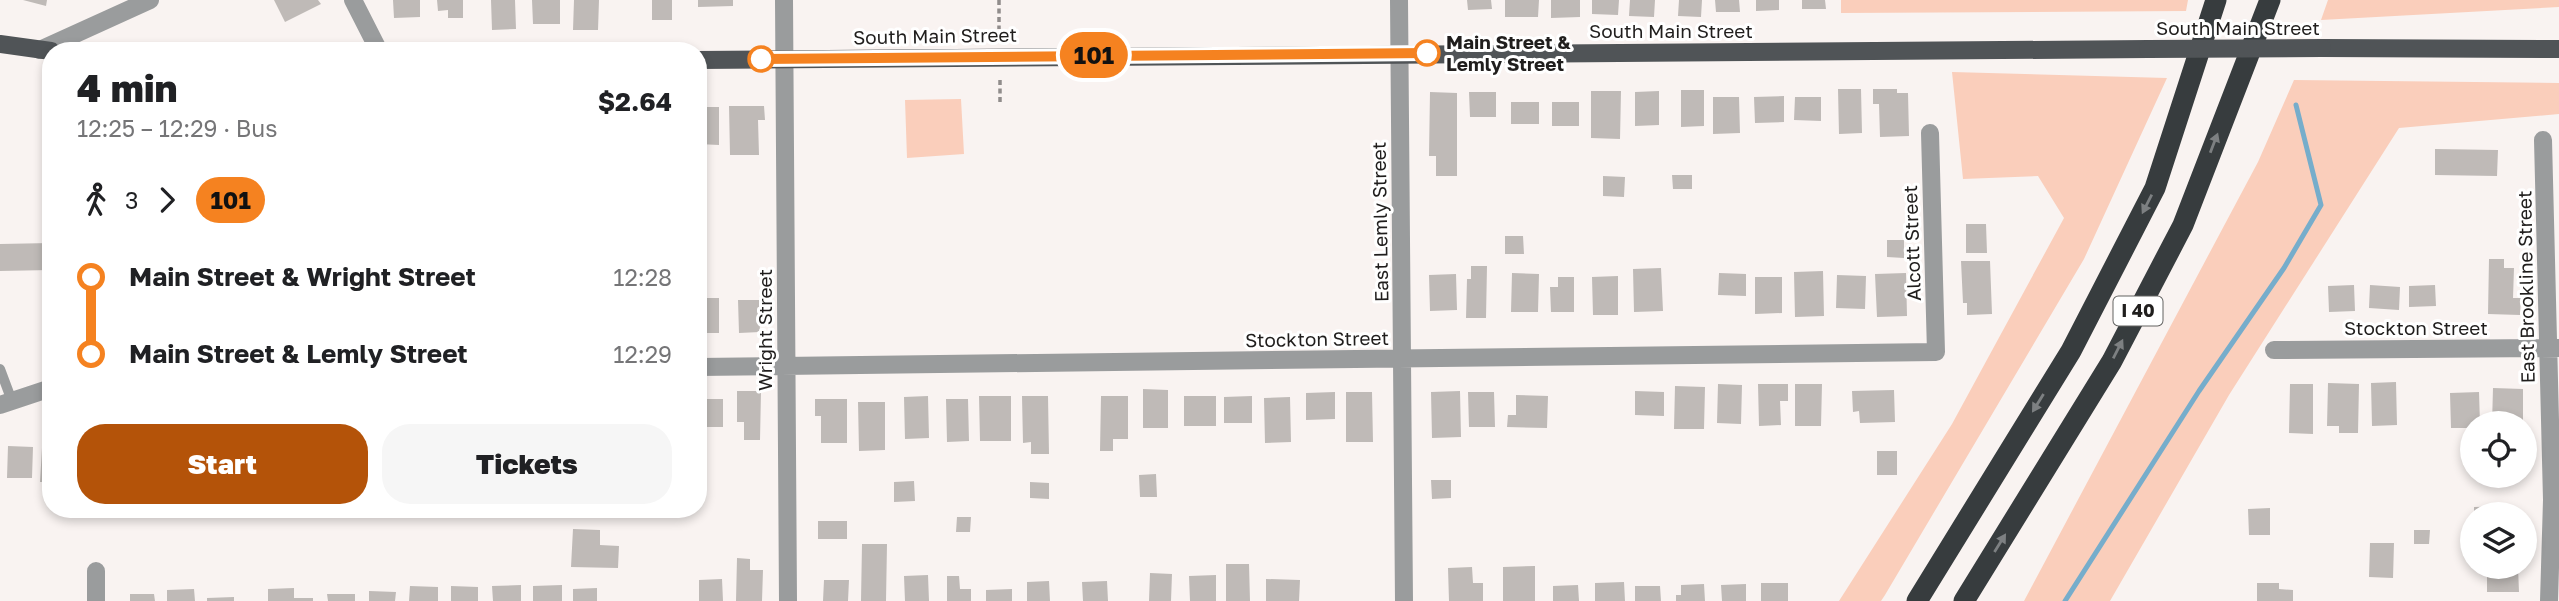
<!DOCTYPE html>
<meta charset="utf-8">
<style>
:root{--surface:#fff;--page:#f6f6f6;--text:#202124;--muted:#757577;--accent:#b45309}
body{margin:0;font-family:"Golos Text",sans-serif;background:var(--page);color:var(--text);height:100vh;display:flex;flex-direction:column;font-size:26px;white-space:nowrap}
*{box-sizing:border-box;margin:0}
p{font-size:23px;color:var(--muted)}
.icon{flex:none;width:38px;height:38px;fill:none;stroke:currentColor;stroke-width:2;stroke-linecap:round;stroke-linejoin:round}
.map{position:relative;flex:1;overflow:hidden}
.sheet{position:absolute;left:42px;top:42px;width:665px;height:476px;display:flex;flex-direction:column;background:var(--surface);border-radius:28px;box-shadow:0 4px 10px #0003}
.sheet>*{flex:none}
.badge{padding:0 14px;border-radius:23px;font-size:24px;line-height:46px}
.controls{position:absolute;left:2460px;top:411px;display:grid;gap:14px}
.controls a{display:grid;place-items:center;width:77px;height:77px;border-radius:50%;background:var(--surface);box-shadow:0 4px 10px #0003;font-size:35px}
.map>.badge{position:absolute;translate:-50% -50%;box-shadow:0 0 0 4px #fff}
.legs{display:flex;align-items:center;gap:10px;height:77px;padding:0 35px;font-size:23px}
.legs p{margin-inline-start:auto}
.overview{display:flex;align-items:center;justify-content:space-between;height:119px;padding:0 35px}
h1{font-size:38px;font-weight:800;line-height:52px}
.action{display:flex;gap:14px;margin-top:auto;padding:14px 35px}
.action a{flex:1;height:80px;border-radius:28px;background:var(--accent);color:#fff;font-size:28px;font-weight:800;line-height:80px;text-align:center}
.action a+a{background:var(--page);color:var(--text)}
ul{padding:0 35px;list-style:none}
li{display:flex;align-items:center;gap:24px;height:77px;font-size:26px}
li i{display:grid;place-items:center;width:10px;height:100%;margin:0 9px;background:currentColor}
li i::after{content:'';width:18px;height:18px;margin:-9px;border:5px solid;border-radius:50%;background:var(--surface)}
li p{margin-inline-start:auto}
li:first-child i{background:linear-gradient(#0000 50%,currentColor 0)}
li:last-child i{background:linear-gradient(currentColor 50%,#0000 0)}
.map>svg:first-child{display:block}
</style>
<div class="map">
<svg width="2559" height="601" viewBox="0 0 2559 601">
<rect width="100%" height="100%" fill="#f9f3f1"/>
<path fill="#facebb" d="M1841 0H2188L2186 11 1841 13Z
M2328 0H2559V7L2321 20Z
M1952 72 2167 78 2084 259 1885 595 1881 601H1839L1952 424 2064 218 2038 176 1963 179Z
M2294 80 2559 83V114L2399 128 2229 395 2110 601H2024L2258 162Z
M961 99 964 154 907 158 905 100Z"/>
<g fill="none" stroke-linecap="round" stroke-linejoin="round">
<path stroke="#76adcb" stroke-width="5" d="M2065 601 2199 391 2284 268 2321 205 2296 105"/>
</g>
<path fill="#bfbab7" d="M23 0H47L46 6Z
M274 0H318L321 4 285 22Z
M393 0H420V17L394 18Z
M437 0H463V18H448V10L438 11Z
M491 0H515L516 29 492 30Z
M532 0H560V24H533Z
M574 0H599L598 30H573Z
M652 0H672V20H652Z
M698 0H733V6L698 7Z
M1467 0H1491L1492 9 1468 10Z
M1505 0H1539L1538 17H1505Z
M1551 0H1580V17L1551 18Z
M1592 0H1619L1618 15 1592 14Z
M1630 0H1655L1654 17 1629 16Z
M1679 0H1702L1701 17 1678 16Z
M1715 0H1739L1740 12H1716Z
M1756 0H1779V10L1756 11Z
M1802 0H1825L1826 9H1802Z
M47 82H51V132H48Z
M1838 89H1861L1862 133 1839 134Z
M1873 89H1897V93H1908L1909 136 1880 137 1879 104H1873Z
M1681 90H1704V126L1681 127Z
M1591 91H1621L1620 139 1591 138Z
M1659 91V125L1635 126V92Z
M1430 92 1457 93V176H1436V156H1429Z
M1469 92H1496V117H1470Z
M1784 96V122L1755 123 1754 97Z
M1713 97H1739L1740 133 1713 134Z
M1795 97H1821V121L1794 120Z
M1511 102H1539V124H1511Z
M1552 102H1579V126H1552Z
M729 106H764L765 120H758L759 155H730Z
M698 107H719V145L698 144Z
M2435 149 2498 150 2497 176 2435 175Z
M1672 175H1692V189H1673Z
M1603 176 1625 177 1624 197 1603 196Z
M1966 224H1986L1987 253H1966Z
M1505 236H1523L1524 254H1505Z
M1887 240H1904V258L1887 257Z
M51 243V270L0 271V244Z
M2489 259H2504V268H2514L2513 298H2521L2520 315 2488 314Z
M1961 261H1990L1992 314 1967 315V303H1963Z
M1471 266H1487L1486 318H1466L1467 279H1471Z
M1661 268 1663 311 1634 312 1633 269Z
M1823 271 1824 316 1795 317 1794 272Z
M1512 273 1539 274 1538 312H1511Z
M1719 273 1746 274V296L1718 295Z
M1906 273 1907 316 1877 317 1875 274Z
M1456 274 1457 310 1430 311 1429 275Z
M1837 275 1866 276 1865 309 1836 308Z
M1618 276V315H1593L1592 277Z
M1558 277H1574V312H1551L1550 287H1558Z
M1755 277H1782V313L1755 314Z
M2354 285 2355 311 2329 312 2328 286Z
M2370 285 2400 287 2399 310 2369 308Z
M2435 285 2436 306 2409 307V286Z
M698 298H719V333H698Z
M738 300H759L760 332 739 333Z
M2396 382 2397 425 2372 426 2371 383Z
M2328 383 2359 384 2358 433H2339V426H2327Z
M1718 384 1742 385 1741 424 1717 423Z
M1758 384H1788V401H1780L1781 425 1759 426Z
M1795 384H1822L1821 426H1795Z
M2290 384H2313V434L2289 433Z
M1675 386 1705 387 1704 429H1674Z
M2493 388 2523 389V424H2492Z
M1143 389 1168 390V428H1143Z
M1894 390 1895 422 1860 423 1859 411 1853 412 1852 391Z
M737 391H761L760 440H744V422H737Z
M1460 391 1461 437 1432 438 1431 392Z
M1635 391 1664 392V416L1635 415Z
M1335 392V419L1306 420V393Z
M1346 392H1372L1373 442H1346Z
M1468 392H1494L1495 427H1469Z
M2479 392 2480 424H2473V428H2451L2450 393Z
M1516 395 1548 396 1547 428 1507 427 1508 415H1516Z
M928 396 929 438 905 439 904 397Z
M979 396H1011V441H980Z
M1022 396H1048L1049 454H1031V442L1023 443Z
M1101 396H1128V439H1113V451H1100Z
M1184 396H1216V426H1184Z
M1252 396V423H1224V397Z
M1290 397 1291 442 1265 443 1264 398Z
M698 399H723V427H698Z
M815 399H847V443H821V416H815Z
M946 399H968L969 441 947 442Z
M858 402H885V450L859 451Z
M8 446 33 447 32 478H7Z
M42 448 51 449V482H40Z
M1877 451H1897V475H1877Z
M1156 474 1157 497H1140L1139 475Z
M1431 480H1451V498L1432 499Z
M914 481 915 501 894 502V482Z
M1030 482 1049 483V499L1030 498Z
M2512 506 2513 514H2474V507Z
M2270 508V535H2249L2248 509Z
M957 517H971L970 532H956Z
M818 521H847V539H818Z
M573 529 600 530V545L619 546 618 568 571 567Z
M2414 530H2430L2429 544H2414Z
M2370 543H2394L2393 578 2369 577Z
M862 544H887L886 601H861Z
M737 558 750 559V570H763L762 601H736Z
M1226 564H1249L1250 601H1226Z
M1535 566V601H1503V567Z
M1472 567 1473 583H1483V601H1449L1448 568Z
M2487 567H2518L2519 592H2487Z
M1150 573 1172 574 1171 601H1149Z
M928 575 929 601H905L904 576Z
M1216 575V601H1190L1189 576Z
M947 576H959L960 589H971V601H947Z
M722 579 723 601H699V580Z
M1266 579 1300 580 1299 601H1266Z
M824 580H849L848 601H823Z
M1049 581 1050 601H1027V582Z
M1107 581 1108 601H1083L1082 582Z
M1624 582 1625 601H1595V583Z
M1761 583H1788V601H1761Z
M2257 583H2279V589L2293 590V601H2257Z
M1704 584 1705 601H1676V595H1681V585Z
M1746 584V601H1722L1721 585Z
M521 585V601H493L492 586Z
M562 585V601H533V586Z
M1578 585 1579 601H1553V586Z
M410 586 438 587V601H409Z
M451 586 478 587V601H451Z
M1635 586H1660L1661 601H1635Z
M294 588V598H313V601H268V589Z
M597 588V601H573V589Z
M194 589 195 601H167V590Z
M1012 589V601H986V590Z
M369 591 396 592 395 601H369Z
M130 594H154L155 601H130Z
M327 594H355V601H328Z
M234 597V601H207V598Z"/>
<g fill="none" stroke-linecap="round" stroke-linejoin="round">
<path stroke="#908c8b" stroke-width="3.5" stroke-dasharray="5 3.5" stroke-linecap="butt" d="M999 0V29
M1000 80V104"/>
<path stroke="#9a9c9d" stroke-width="10" d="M0 369 12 401"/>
<path stroke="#9a9c9d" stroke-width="18" d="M353 0 379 51
M784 0 788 601
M1399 0 1404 601
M40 50 150 0
M2543 140 2552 500 2549 601
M2274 350 2559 348
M698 367 1936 352 1930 133
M0 405 51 388
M96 571V601"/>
<path stroke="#505457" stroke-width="18" d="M0 44 51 51
M2322 48 2559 49
M698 60 2148 49"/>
<path stroke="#373c3e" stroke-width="21" d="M1917 601 2071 351 2155 188 2216 0
M1964 601 2112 361 2183 225 2270 0"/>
<path stroke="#505457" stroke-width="18" d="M2148 49 2322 48"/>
</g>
<defs><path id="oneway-solid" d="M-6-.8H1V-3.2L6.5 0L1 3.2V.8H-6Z" transform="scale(1.75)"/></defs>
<g fill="#7d8082">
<use href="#oneway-solid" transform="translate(2214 143) rotate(-69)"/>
<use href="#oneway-solid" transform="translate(2147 204) rotate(117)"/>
<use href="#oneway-solid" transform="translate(2118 349) rotate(-63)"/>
<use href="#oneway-solid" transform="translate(2038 403) rotate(122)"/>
<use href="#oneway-solid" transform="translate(2000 543) rotate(-58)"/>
</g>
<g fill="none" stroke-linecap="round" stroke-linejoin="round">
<defs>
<path id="line-1" d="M761 59 1427 53"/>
</defs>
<use href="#line-1" stroke="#fff" stroke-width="16"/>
<use href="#line-1" stroke="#f58220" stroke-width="10"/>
</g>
<g fill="#fff" stroke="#f58220" stroke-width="3.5">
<circle cx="1427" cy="53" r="12"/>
<circle cx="761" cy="59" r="12"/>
</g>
<g text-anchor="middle" stroke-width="6" stroke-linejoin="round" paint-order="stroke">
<rect fill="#fff" stroke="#636261" stroke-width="2" x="2113.5" y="296.5" width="49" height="29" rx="5"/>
<g font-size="18" font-weight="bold" fill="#201e1d">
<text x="2138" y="317">I 40</text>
</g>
<g font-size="19" fill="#201e1d" stroke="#fff">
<text x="2238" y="35">South Main Street</text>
<text x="1671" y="38">South Main Street</text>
<text transform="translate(935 36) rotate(-1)" y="7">South Main Street</text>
<text transform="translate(1380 222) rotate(-91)" y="7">East Lemly Street</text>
<text transform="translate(1912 243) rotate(-92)" y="7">Alcott Street</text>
<text transform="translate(2526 287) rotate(-91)" y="7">East Brookline Street</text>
<text x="2416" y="335">Stockton Street</text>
<text transform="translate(765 330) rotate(-90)" y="7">Wright Street</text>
<text transform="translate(1317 339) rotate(-1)" y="7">Stockton Street</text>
</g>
<g font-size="19" font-weight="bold" fill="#201e1d" stroke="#fff" text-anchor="start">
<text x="1446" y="49">Main Street &amp;<tspan x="1446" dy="22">Lemly Street</tspan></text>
</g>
</g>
</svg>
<div class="controls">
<a><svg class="icon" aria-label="locate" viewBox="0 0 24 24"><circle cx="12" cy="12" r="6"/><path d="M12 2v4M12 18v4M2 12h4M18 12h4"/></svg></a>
<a><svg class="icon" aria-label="layers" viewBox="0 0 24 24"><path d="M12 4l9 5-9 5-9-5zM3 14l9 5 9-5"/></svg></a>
</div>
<b class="badge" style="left:1094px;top:55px;background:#f58220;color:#111">101</b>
<section class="sheet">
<div class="overview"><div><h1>4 min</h1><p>12:25 – 12:29 · Bus</p></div><b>$2.64</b></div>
<div class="legs"><svg class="icon" aria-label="walk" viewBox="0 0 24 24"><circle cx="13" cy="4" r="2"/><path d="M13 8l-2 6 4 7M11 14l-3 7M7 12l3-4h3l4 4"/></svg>3<svg class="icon" aria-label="forward" viewBox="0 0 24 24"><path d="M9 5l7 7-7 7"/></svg><b class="badge" style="background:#f58220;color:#111">101</b></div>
<ul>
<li><i style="color:#f58220"></i><b>Main Street &amp; Wright Street</b><p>12:28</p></li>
<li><i style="color:#f58220"></i><b>Main Street &amp; Lemly Street</b><p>12:29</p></li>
</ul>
<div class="action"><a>Start</a><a>Tickets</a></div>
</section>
</div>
